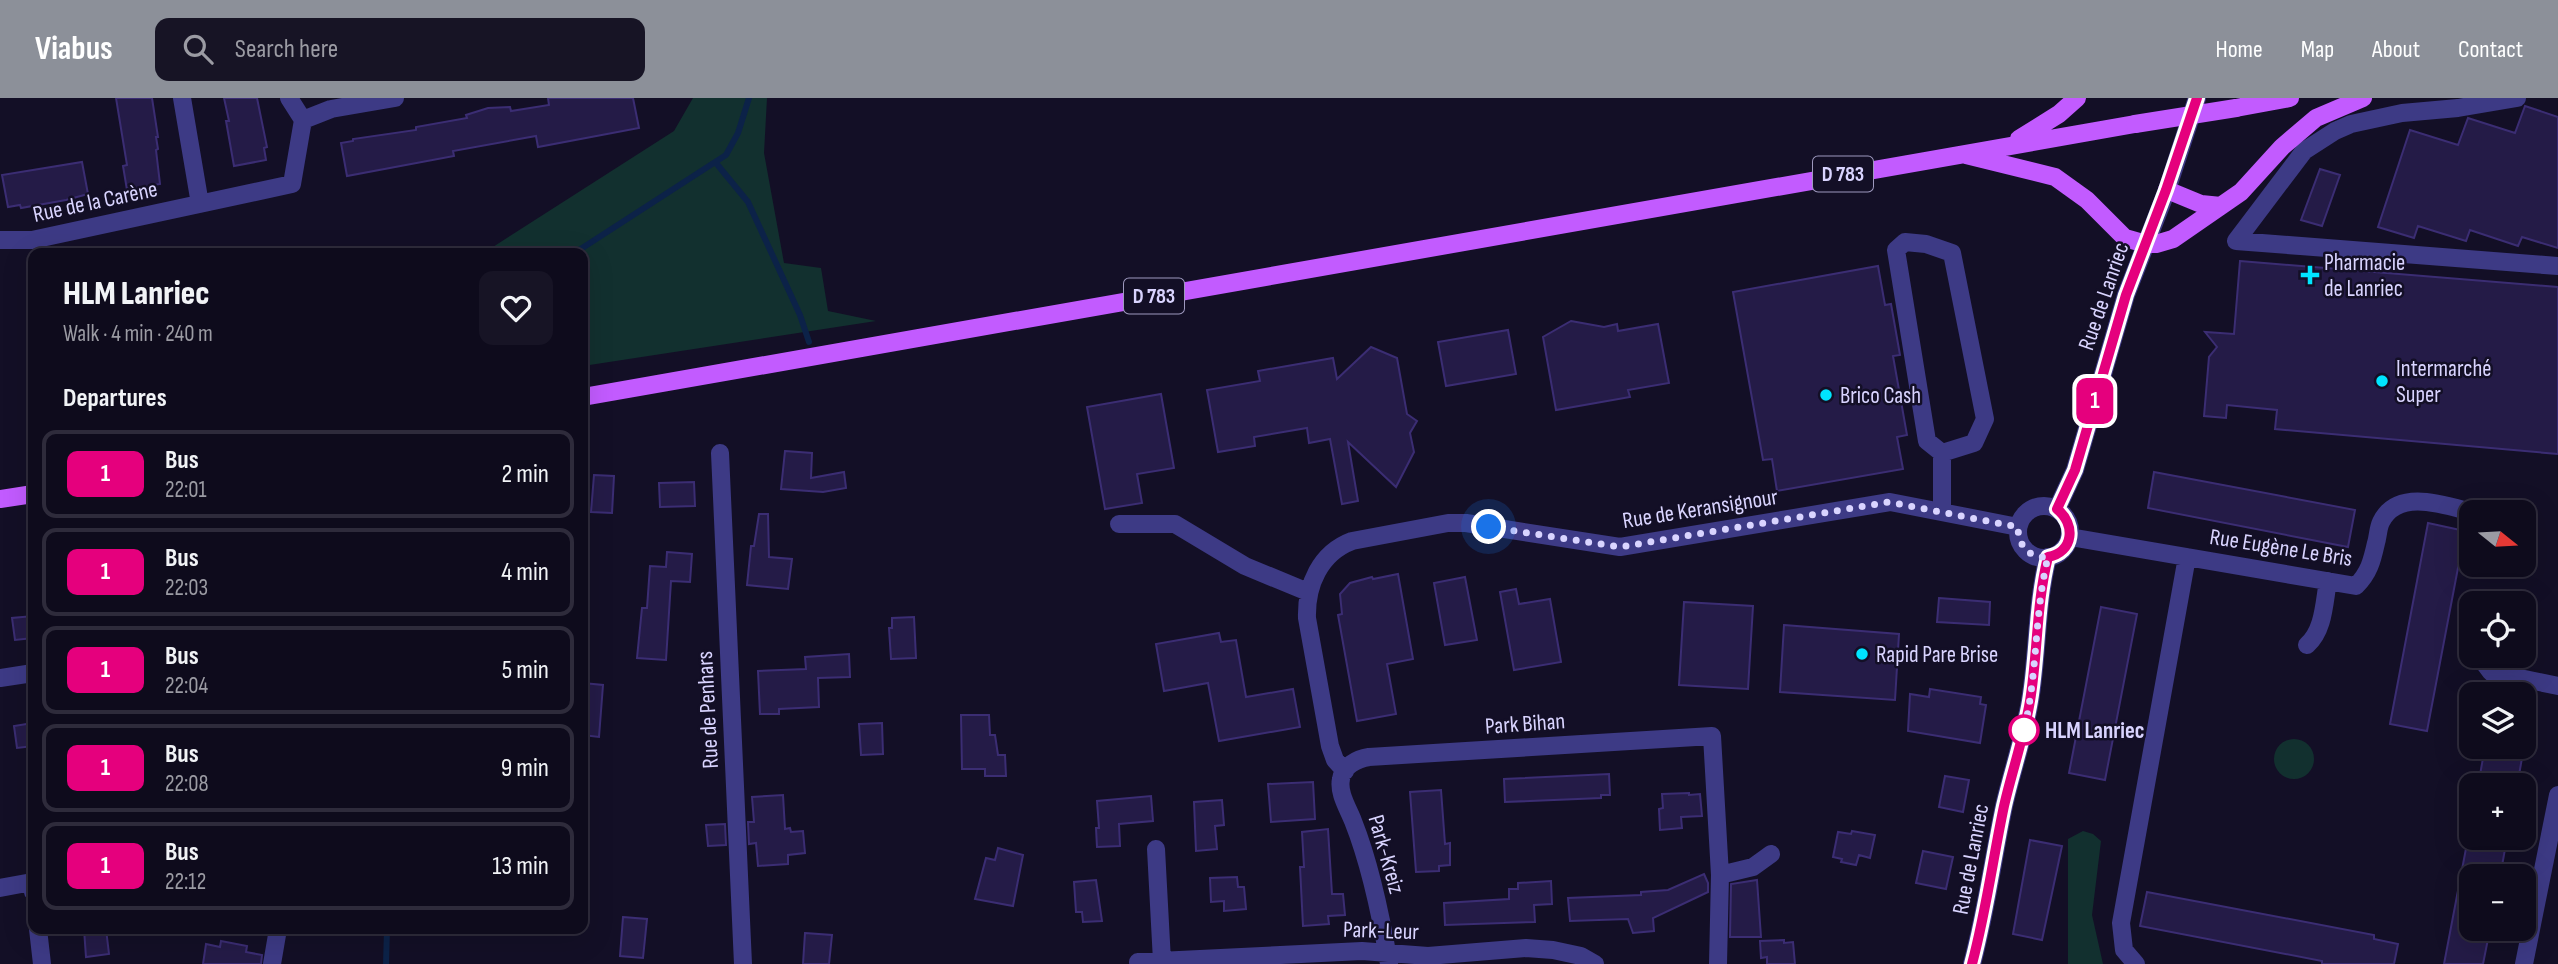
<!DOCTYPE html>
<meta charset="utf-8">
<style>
:root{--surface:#0e0b1c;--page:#171425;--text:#f1f3f6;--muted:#9b9ba3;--line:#2e2b3b;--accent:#8c9099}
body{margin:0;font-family:"Sofia Sans Condensed",sans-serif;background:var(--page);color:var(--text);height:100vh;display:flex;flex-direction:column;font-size:26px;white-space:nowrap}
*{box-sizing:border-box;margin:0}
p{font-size:23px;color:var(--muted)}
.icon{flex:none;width:38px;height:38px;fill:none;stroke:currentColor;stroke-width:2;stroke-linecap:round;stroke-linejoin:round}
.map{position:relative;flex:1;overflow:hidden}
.drawer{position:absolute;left:28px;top:150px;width:560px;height:686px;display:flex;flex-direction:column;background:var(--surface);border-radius:14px;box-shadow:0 7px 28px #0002,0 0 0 2px var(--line)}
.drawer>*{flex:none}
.badge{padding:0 14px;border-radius:10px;font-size:24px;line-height:46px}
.needle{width:46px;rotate:108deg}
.tools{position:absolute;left:2459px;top:402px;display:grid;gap:14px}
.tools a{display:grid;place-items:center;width:77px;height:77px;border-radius:14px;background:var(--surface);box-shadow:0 7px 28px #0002,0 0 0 2px var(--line);font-size:35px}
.you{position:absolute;width:35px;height:35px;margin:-18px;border:5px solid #fff;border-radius:50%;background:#1a73e8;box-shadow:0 0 0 10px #1a73e833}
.map>.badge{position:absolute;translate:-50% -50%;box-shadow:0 0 0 4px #fff}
h2{padding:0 35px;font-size:26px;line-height:63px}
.round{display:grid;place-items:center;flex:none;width:74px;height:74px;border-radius:14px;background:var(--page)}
.head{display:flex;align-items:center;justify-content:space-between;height:119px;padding:0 35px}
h1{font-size:33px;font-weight:800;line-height:52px}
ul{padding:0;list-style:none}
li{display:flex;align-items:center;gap:21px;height:88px;margin:0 14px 10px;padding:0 21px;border:4px solid var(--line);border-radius:14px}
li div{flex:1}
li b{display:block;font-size:26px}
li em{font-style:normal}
li .badge{min-width:77px;font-weight:700;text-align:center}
header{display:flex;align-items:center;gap:42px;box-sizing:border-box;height:98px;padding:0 35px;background:var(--accent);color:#fff}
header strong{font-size:33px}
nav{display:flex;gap:38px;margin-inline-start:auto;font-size:24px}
.search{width:490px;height:63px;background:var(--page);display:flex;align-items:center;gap:18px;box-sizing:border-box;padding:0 24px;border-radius:14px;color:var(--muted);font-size:26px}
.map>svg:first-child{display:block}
</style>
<header>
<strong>Viabus</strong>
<div class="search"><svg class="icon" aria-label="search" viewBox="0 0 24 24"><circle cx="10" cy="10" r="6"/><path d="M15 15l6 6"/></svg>Search here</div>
<nav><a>Home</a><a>Map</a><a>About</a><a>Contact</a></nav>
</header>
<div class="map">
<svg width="2558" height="866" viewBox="0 0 2558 866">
<rect width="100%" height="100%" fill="#130f26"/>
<path fill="#12302f" d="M693 0H767L764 55 784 165 821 170 828 213 876 223 583 268V156H482L674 33Z
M2274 661a20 20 0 1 1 40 0a20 20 0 1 1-40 0Z
M2083 733 2093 736 2101 743 2092 817 2103 866H2068V741Z"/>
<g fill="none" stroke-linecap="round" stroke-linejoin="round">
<path stroke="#0c2248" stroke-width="6" d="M716 65 748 104 800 217 809 244
M573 156 726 57 738 35 749 0
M386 866 387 831"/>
</g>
<path fill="#241b47" stroke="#3b2d73" stroke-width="2" d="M116 0H152L158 39H156L158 51 156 52 160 86 127 92 123 68 127 67Z
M224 0H257L267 49 264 50 266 62 234 68 226 23H229Z
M548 0H633L639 30 538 49 536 38 453 53 454 58 347 78 341 45 353 43V41L416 32V29L467 20 466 17 488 10 510 9 511 13 549 7Z
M2525 8 2558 19V150L2522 139 2518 148 2470 132 2466 143 2418 128 2414 140 2378 129 2410 32 2458 47 2468 20 2515 35Z
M82 64 88 96 66 102 21 110 20 107 8 109 2 77Z
M2320 71 2340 77 2322 128 2301 122Z
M2240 163 2558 189V356L2275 331 2277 312 2227 307 2226 320 2204 318 2209 259 2217 249 2205 234 2234 236Z
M1878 168 1885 207 1891 206 1900 257 1893 258 1907 337 1897 339 1903 371 1777 393 1772 361 1763 362 1733 194Z
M1571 223 1604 229 1617 226 1618 233 1658 226 1669 285 1628 292 1630 299 1556 312 1543 239Z
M1508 232 1516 276 1446 288 1438 244Z
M1371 249 1397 260 1407 316 1417 323 1410 335 1414 354 1396 389 1348 344 1358 403 1342 406 1330 341 1309 345 1307 330 1254 339 1255 348 1218 354 1207 292 1260 283 1258 273 1333 260 1337 281Z
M1161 296 1174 370 1137 376 1142 405 1105 411 1087 309Z
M785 353 812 355 811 380 844 374 846 390 823 394 781 391Z
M2154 374 2355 412 2348 449 2148 410Z
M594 377 614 378 612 415 591 414Z
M694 384 695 408 660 409 659 385Z
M759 416H768L769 459 792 461 788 491 747 487 751 448H754Z
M2428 425 2465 433 2427 633 2390 626Z
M667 454 692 456 690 484 671 483 666 562 637 560 642 510H647L650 468 666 469Z
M1398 476 1413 561 1387 566 1396 616 1357 623 1338 517 1342 516 1340 496 1350 485 1372 479 1373 481Z
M1465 479 1477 542 1445 547 1434 485Z
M1516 491 1519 506 1550 501 1561 564 1514 572 1500 494Z
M1939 500 1990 504 1989 527 1937 524Z
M1684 504 1753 508 1748 591 1679 587Z
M2101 509 2137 516 2105 682 2069 675Z
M33 518V540L15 542 12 520Z
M914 519 916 560 891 561 889 530H892V520Z
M1784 527 1899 536 1895 602 1780 594Z
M1219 535 1221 544 1236 542 1246 599 1293 591 1300 629 1219 643 1208 585 1164 593 1156 546Z
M849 556 850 579 818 580 819 609 779 611V616H760L758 573 806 571 805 559Z
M583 585 603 587 599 639 583 637Z
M1930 591 1981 599 1980 606 1986 607 1980 645 1908 633 1910 596 1929 599Z
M961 617H989L990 637H995L998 657H1005L1006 678H985V671H962Z
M33 625V648L17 650 14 628Z
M882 625 883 656 861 657 859 626Z
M2485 649H2524L2517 688H2478Z
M1609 676 1610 697H1601V700L1505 704 1504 681Z
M1945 678 1969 682 1963 714 1939 709Z
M1313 684 1315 721 1271 724 1268 686Z
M1441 692 1445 746 1450 745V767L1439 768V773L1416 774 1410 694Z
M1689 695V697L1700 696 1702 718 1681 719 1682 730 1660 732 1659 711 1663 710 1662 696Z
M783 697 785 731 790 730 791 734 803 733 805 755 788 757V766L758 768 756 745 749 746 748 724H754L752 699Z
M1151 698 1153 723 1119 726 1120 748 1097 749 1096 730H1099L1097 703Z
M1222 702 1224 727 1215 728 1217 751 1196 753 1194 704Z
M725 726 726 747 708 748 706 727Z
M1328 731 1332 796H1343L1345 817 1328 818 1329 826 1303 828 1300 769H1304L1302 734Z
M1852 733 1875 737 1870 760 1859 757 1856 767 1841 764 1842 761 1833 759 1838 734 1851 736Z
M2468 740H2507L2500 779H2471V831H2490L2483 866H2444Z
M2030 742 2062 748 2042 842 2013 836Z
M998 750 1023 757 1013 808 975 801 986 760 995 762Z
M1923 753 1953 759 1946 791 1916 785Z
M1704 776 1708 785V794L1653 820 1654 833 1633 835 1628 821 1570 823 1568 800 1641 797V794L1668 792Z
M1237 779 1238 789H1244L1246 811 1224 813V803L1211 804 1210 780Z
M1096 782 1102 823 1083 824 1082 814H1076L1074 784Z
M1757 782 1761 839H1730L1731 786Z
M1551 783 1552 806 1534 807 1535 824 1445 827 1444 805 1509 801V791H1518V785Z
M2147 794 2374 837V841L2398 846 2394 866H2322V863L2140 828Z
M623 819 647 821 643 860 620 858Z
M84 831H106L109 856 86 859Z
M805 835 832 837 829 866H803Z
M1784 842V845L1793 844 1795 866H1767V859L1761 860 1760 843Z
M221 843 247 848 246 854 262 857 261 866H203L206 846 220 849Z"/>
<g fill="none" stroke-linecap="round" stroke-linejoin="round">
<path stroke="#3d3a85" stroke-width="18" d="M182 0 200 106
M289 0 303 22
M0 142H32L292 86 303 22 331 11 395 0
M2236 143 2304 53 2335 33 2351 26 2402 15 2458 10 2517 0
M2236 143 2558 168
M1905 144 1926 146 1952 155 1985 321 1974 345 1942 355 1927 343 1896 152Z
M720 355 743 866
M2018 434a26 26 0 1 1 52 0a26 26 0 1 1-52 0Z
M2057 411 2075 372 2126 197 2167 92 2197 0
M1942 414V355
M1119 426H1175L1245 468 1308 494
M2070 439 2356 488C2369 475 2372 463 2376 445 2378 439 2378 430 2381 424 2398 389 2447 408 2475 415
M2307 547C2324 532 2324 505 2328 483
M2485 558V566L2491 574 2558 588
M0 580 33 575
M1345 673 1335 662 1330 648 1307 520C1306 487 1320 455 1352 443L1448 425H1466L1620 449 1890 404 2018 429
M1156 751 1162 863
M1720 777 1753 769 1771 756
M0 790 32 784 33 794
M38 831 42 866
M1138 864 1362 853 1428 858 1526 850 1553 852 1581 858 1595 866
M272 866 278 831
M1389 866C1381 818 1371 768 1353 723 1348 710 1338 695 1341 681 1343 668 1357 661 1369 659L1712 638 1720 777 1718 866
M1972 866C1986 814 1993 761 2004 708 2012 673 2024 639 2030 603 2038 555 2036 507 2048 459
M2136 866 2124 852 2121 825 2187 459
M2524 866 2558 697"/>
<path stroke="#c25bff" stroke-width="18" d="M2236 10 2290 0
M2019 41 2059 16 2077 0
M1966 57 2055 79 2087 102 2125 140 2146 146H2156L2173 141 2241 94 2282 49 2316 20 2363 0
M2167 92 2201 106 2221 108
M583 299 2135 26
M0 401 33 396"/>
<path stroke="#c25bff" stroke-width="18" d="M2135 26 2236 10"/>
</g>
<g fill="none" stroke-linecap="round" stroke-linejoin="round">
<defs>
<path id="line" d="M1972 866C1986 814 1993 760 2004 708 2012 673 2024 639 2030 603 2038 555 2036 507 2048 459 2074 454 2076 426 2057 411L2075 372 2126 197 2166 92 2197 0"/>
</defs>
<use href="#line" stroke="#fff" stroke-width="16"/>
<use href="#line" stroke="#e5007d" stroke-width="10"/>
<path stroke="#d9d4ff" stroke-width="7" stroke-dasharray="0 12.6" d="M1489 429 1620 449 1889 404 2018 429C2018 447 2029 461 2048 459 2034 516 2038 575 2024 632"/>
</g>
<g fill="#00e5ff" stroke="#130f26" stroke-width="2.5">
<path d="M2306.5 166.5h7v7h7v7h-7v7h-7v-7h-7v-7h7z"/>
<circle cx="2382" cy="283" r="7"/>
<circle cx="1826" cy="297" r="7"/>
<circle cx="1862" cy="556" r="7"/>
</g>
<circle fill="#fff" stroke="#e5007d" stroke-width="3.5" cx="2024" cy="632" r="14"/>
<g text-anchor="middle" stroke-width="5" stroke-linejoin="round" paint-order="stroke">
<g fill="#130f26" stroke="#9e99be" stroke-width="2">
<rect x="1813" y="58.5" width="60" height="35" rx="5"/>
<rect x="1124" y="180.5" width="60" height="35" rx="5"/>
</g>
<g font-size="21" font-weight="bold" fill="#d9d4ff">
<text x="1843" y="83">D 783</text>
<text x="1154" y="205">D 783</text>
</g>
<g font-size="23" fill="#d9d4ff" stroke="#130f26">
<text transform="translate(95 103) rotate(-12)" y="8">Rue de la Carène</text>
<text transform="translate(2103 198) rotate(-71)" y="8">Rue de Lanriec</text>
<text transform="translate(1700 410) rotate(-9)" y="8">Rue de Keransignour</text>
<text transform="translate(2281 449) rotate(9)" y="8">Rue Eugène Le Bris</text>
<text transform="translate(707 612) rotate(-93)" y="8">Rue de Penhars</text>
<text transform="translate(1525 625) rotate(-4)" y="8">Park Bihan</text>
<text transform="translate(1387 756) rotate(74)" y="8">Park-Kreiz</text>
<text transform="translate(1970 761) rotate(-79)" y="8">Rue de Lanriec</text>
<text transform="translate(1381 832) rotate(2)" y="8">Park-Leur</text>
</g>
<g font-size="23" fill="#d9d4ff" stroke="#130f26" text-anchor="start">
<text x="2324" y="172">Pharmacie<tspan x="2324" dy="26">de Lanriec</tspan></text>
<text x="2396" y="278">Intermarché<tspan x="2396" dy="26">Super</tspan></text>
<text x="1840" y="305">Brico Cash</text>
<text x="1876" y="564">Rapid Pare Brise</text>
</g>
<g font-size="23" font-weight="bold" fill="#d9d4ff" stroke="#130f26" text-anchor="start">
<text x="2045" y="640">HLM Lanriec</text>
</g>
</g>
</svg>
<div class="tools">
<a><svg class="needle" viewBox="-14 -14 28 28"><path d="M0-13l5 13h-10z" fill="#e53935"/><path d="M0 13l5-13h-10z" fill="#9b9ba3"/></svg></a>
<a><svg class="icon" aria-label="locate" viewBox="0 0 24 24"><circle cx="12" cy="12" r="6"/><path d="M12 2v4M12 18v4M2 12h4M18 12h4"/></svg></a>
<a><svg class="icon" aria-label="layers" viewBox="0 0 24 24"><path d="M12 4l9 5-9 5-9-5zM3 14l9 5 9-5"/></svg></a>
<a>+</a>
<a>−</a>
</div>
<div class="you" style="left:1489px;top:429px"></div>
<b class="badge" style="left:2095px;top:303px;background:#e5007d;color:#fff">1</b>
<section class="drawer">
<div class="head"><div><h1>HLM Lanriec</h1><p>Walk · 4 min · 240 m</p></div><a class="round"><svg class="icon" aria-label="heart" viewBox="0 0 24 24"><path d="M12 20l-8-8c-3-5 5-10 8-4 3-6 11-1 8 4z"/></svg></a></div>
<h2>Departures</h2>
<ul>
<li><span class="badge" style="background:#e5007d;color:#fff">1</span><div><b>Bus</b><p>22:01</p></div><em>2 min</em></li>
<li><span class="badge" style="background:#e5007d;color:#fff">1</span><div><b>Bus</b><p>22:03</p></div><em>4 min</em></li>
<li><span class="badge" style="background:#e5007d;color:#fff">1</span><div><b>Bus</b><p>22:04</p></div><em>5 min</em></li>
<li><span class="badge" style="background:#e5007d;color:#fff">1</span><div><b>Bus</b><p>22:08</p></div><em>9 min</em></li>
<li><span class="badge" style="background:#e5007d;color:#fff">1</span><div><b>Bus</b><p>22:12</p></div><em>13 min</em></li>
</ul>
</section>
</div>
